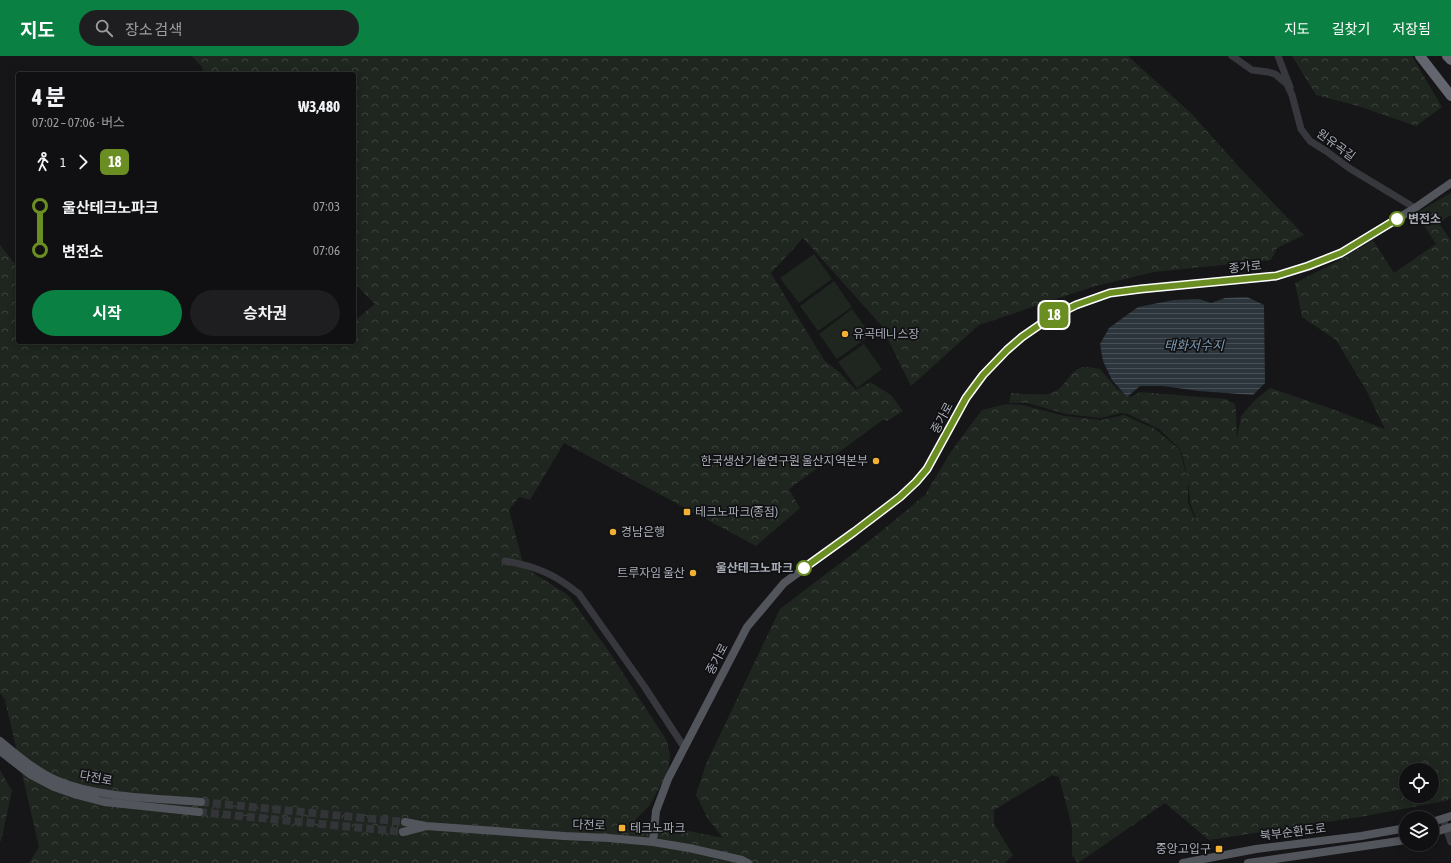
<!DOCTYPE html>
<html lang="ko">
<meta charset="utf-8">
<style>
:root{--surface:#101012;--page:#1e1e20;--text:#f1f3f6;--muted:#9c9d9f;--line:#303032;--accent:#0b8043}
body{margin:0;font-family:"Asap Condensed","Noto Sans KR",sans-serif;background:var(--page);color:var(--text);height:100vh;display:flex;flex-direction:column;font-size:15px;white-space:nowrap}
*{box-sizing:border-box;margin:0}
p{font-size:13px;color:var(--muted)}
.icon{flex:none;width:22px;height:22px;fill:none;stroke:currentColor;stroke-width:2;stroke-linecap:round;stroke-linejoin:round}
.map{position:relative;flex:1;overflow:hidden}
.sheet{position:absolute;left:16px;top:16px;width:340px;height:272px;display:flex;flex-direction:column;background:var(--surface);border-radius:4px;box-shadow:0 2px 10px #0003,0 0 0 1px var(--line)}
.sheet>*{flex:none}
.badge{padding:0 8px;border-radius:6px;font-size:14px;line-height:26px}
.fabs{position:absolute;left:1399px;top:707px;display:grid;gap:8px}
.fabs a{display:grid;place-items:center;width:40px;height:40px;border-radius:50%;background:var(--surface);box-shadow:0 2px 10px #0003,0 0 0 1px var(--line);font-size:20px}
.map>.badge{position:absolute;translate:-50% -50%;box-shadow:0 0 0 2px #fff}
.legs{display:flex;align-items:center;gap:6px;height:44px;padding:0 16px;font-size:13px}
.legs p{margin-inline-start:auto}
.headline{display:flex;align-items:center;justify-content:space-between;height:68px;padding:0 16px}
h1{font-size:22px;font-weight:700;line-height:30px}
.button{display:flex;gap:8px;margin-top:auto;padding:8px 16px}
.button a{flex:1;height:46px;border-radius:24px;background:var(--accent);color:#fff;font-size:16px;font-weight:700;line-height:46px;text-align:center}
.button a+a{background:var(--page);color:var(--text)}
ul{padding:0 16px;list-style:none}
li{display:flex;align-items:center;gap:14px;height:44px;font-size:15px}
li i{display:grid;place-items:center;width:6px;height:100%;margin:0 5px;background:currentColor}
li i::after{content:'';width:10px;height:10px;margin:-5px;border:3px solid;border-radius:50%;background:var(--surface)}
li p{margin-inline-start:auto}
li:first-child i{background:linear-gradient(#0000 50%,currentColor 0)}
li:last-child i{background:linear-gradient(currentColor 50%,#0000 0)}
header{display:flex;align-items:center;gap:24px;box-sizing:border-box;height:56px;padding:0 20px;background:var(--accent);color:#fff}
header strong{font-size:19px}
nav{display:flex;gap:22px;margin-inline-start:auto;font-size:14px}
.search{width:280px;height:36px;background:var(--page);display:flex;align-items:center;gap:10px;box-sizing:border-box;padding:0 14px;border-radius:22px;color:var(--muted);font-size:15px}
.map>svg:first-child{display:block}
</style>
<header>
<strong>지도</strong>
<div class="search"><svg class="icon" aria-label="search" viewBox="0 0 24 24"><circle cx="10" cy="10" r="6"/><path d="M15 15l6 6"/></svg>장소 검색</div>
<nav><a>지도</a><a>길찾기</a><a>저장됨</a></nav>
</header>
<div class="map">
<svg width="1451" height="807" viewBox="0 0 1451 807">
<defs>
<pattern id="forest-crowns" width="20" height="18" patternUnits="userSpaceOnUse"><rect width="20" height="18" fill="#1e261f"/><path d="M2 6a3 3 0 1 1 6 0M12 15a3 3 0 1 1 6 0" fill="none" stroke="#3c433d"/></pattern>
<pattern id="water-rules" width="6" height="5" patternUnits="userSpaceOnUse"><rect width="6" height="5" fill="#2c353c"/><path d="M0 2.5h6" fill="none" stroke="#485056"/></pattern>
</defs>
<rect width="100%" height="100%" fill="#161618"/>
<path fill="#1e261f" d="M814 198 832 223 799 247 780 222Z
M834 225 852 251 818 275 800 250Z
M852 253 871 279 837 303 819 278Z
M864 288 882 313 857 332 838 306Z"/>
<path fill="url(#forest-crowns)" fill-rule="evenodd" d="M192 0H1128L1192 58 1239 111 1304 179 1277 192 1271 204 1154 216 1092 231 979 269 911 330 881 269 803 182 771 217 824 304 840 317 856 334 870 326 891 339 903 355 887 365 884 363 789 433 800 452 756 490 564 387 530 444 519 441 509 454 524 511 568 539 610 597 667 685 670 700 668 715 650 749 635 764 723 782 708 763 696 739 706 708 780 553 868 486 925 439 952 394 982 354 1006 348 1022 349 1065 360 1101 364 1124 359 1155 373 1180 394 1188 427V447L1195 463H1196L1190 446 1189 432 1183 401 1180 393 1159 373 1128 358 1120 357 1101 362 1066 358 1028 347H1009L1011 337C1023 337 1044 341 1054 336 1068 329 1071 311 1085 311 1089 311 1095 312 1100 313L1117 333 1131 341 1140 336 1226 343 1235 348 1236 354 1237 383 1241 360 1254 345 1270 332 1332 353 1385 373 1365 332 1336 284 1302 261 1295 227 1338 205 1373 184 1394 217 1436 188 1416 157 1451 137V159L1439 167 1451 185V742L1445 745 1360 761 1209 784 1165 747 1078 807 1072 799V771L1059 721 1052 719 994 754V768L1013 799 1005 807H29L39 791 5 644 0 637V189L18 212V286H322L325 290 330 286H354V265L375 248 354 227V18H204L202 11ZM1406 714H1432V740H1406Z
M1292 0H1412L1442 51 1416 70 1358 50 1316 39Z
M0 714 12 735 1 785H0Z"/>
<path fill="url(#water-rules)" d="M1247 241 1264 249 1265 327 1253 339 1199 335 1163 330H1140L1127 341 1112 324 1103 305 1100 288 1109 272 1138 251 1174 244 1199 243 1211 247 1225 242Z"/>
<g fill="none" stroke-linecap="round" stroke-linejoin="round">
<path stroke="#333438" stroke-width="8" stroke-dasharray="8 4" stroke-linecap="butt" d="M201 746 405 766
M199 756 403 776"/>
<path stroke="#37383d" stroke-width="7" d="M1232 0 1252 14 1268 16 1275 18 1287 28 1292 39 1301 73 1310 85 1326 95 1349 112 1415 152
M1278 0 1290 31
M505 505C535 510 555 518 579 538L644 630 684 691
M1443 763 1451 786"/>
<path stroke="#53555c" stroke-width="8" d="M0 685C18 700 37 716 58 725 98 742 157 742 201 746
M0 695 31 719 54 731 77 739 104 746 199 756
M405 766 426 770 564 780 609 782 653 786 689 792 742 804 748 807
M1432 766 1451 760
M403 776 423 771
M1432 777 1451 771
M653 786 656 755 668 723 747 571 784 527 854 476 900 441 916 426 927 413 966 342 983 319 1007 294 1022 281 1048 263 1062 255 1095 242 1110 237 1141 233 1277 220 1308 211 1341 197 1415 152 1451 127
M1183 807 1256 793 1361 780 1406 772
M1248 807 1406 784"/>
<path stroke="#63666e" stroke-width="10" d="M1420 0 1451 40
M1447 0 1451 4"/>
</g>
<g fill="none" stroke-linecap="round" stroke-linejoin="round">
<defs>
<path id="line-1" d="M804 512 854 476 900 441 916 426 927 413 966 342 983 319 1007 294 1022 281 1048 263 1076 249 1110 237 1141 233 1276 220 1308 210 1341 197 1397 163"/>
</defs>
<use href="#line-1" stroke="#fff" stroke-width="9"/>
<use href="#line-1" stroke="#6b8e23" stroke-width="6"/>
</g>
<g fill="#fff" stroke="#6b8e23" stroke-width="2">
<circle cx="1397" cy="163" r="7"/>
<circle cx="804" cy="512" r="7"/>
</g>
<g fill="#f2b134" stroke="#111113" stroke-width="1.5">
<circle cx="845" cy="278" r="4"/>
<circle cx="876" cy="405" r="4"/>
<rect x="683" y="452" width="8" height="8" rx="2"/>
<circle cx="613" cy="476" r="4"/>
<circle cx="693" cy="517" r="4"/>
<rect x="618" y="768" width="8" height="8" rx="2"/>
<rect x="1215" y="789" width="8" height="8" rx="2"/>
</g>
<g text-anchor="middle" stroke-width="3.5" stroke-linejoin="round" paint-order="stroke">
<g font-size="12" fill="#a8adb8" stroke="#111113">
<text transform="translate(1336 89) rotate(36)" y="4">원유곡길</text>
<text transform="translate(1245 211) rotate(-6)" y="4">종가로</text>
<text transform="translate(942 362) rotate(-62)" y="4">종가로</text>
<text transform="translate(717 603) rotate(-62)" y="4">종가로</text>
<text transform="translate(96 722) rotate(11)" y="4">다전로</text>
<text transform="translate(589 769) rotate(2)" y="4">다전로</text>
<text transform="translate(1293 776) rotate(-7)" y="4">북부순환도로</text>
</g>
<g font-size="12" font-weight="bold" fill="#a8adb8" stroke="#111113" text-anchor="start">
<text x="1408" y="167">변전소</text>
<text x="793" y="516" text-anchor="end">울산테크노파크</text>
</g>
<g font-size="12" fill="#a8adb8" stroke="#111113" text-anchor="start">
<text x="853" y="282">유곡테니스장</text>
<text x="868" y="409" text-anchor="end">한국생산기술연구원 울산지역본부</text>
<text x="695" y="460">테크노파크(종점)</text>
<text x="621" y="480">경남은행</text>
<text x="685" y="521" text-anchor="end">트루자임 울산</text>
<text x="630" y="776">테크노파크</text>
<text x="1211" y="797" text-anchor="end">중앙고입구</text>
</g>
<g font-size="13" font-style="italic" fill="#7f9bb3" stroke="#111113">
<text x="1194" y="294">태화저수지</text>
</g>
</g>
</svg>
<div class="fabs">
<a><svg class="icon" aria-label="locate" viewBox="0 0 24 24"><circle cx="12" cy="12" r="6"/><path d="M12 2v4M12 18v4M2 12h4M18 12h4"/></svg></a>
<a><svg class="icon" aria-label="layers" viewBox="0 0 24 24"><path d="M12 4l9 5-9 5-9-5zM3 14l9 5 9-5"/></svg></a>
</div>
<b class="badge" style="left:1054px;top:259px;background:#6b8e23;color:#fff">18</b>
<section class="sheet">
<div class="headline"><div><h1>4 분</h1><p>07:02 – 07:06 · 버스</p></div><b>₩3,480</b></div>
<div class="legs"><svg class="icon" aria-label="walk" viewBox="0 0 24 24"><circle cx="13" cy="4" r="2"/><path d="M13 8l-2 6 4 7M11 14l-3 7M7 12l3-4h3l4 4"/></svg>1<svg class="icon" aria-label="forward" viewBox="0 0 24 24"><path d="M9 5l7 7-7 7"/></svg><b class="badge" style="background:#6b8e23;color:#fff">18</b></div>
<ul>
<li><i style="color:#6b8e23"></i><b>울산테크노파크</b><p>07:03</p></li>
<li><i style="color:#6b8e23"></i><b>변전소</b><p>07:06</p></li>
</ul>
<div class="button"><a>시작</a><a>승차권</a></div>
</section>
</div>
